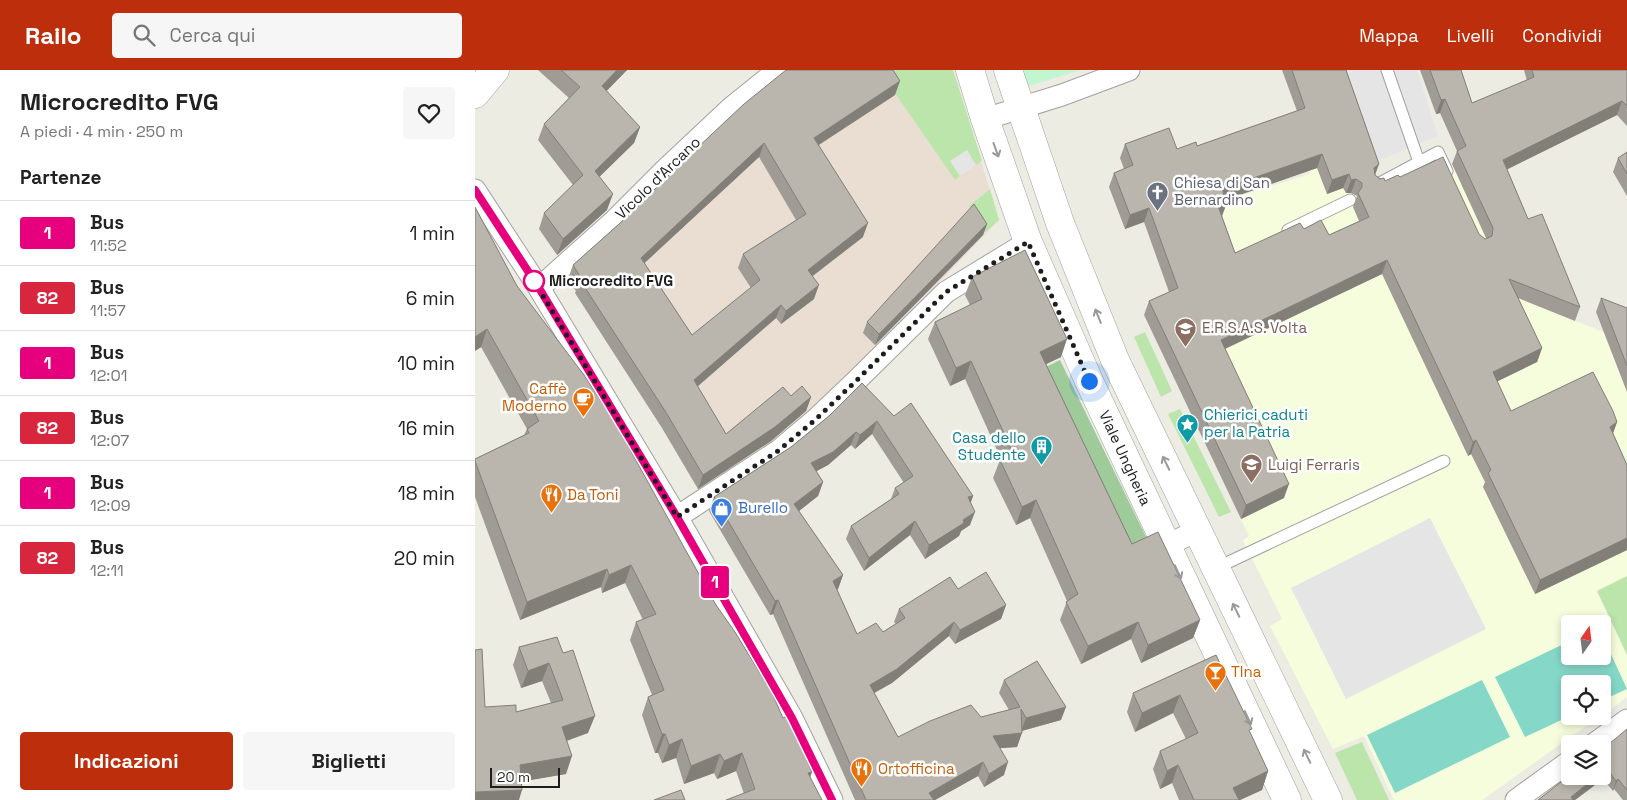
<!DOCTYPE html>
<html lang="it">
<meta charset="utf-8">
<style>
:root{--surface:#fff;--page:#f6f6f6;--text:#222;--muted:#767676;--line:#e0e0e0;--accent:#bd2f0c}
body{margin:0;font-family:"Space Grotesk",sans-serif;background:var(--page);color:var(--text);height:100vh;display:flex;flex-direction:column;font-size:19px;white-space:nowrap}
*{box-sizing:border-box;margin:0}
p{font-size:16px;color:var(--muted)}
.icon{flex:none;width:28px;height:28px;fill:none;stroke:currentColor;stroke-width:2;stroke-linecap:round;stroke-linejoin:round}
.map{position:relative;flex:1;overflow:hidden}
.sheet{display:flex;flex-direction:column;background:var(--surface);width:475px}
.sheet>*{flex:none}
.badge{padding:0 10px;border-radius:4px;font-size:18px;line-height:32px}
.needle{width:32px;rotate:14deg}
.tools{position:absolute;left:1086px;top:545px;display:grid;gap:10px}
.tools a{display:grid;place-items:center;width:50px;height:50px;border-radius:5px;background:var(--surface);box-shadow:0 2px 8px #0003;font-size:25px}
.scale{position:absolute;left:15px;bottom:12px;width:70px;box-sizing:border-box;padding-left:5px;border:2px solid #1d1d1d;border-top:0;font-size:14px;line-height:18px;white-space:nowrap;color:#1d1d1d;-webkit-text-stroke:4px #fff;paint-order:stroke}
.you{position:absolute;width:25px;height:25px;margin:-12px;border:4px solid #fff;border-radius:50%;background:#1a73e8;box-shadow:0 0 0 8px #1a73e833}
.map>.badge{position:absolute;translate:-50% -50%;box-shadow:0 0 0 2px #fff}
h2{padding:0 20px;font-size:19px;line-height:45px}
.round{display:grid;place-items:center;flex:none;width:52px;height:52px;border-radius:5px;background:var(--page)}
.headline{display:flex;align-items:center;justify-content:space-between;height:85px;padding:0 20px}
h1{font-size:24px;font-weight:700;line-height:38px}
.primary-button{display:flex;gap:10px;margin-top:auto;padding:10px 20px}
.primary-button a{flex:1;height:58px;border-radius:5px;background:var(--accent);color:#fff;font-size:20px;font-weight:700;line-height:58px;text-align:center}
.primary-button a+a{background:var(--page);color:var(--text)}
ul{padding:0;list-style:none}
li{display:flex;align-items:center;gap:15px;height:65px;padding:0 20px;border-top:1px solid var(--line)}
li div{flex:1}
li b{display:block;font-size:19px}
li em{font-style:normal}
li .badge{min-width:55px;font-weight:700;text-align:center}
header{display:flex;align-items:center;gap:30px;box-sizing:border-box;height:70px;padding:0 25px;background:var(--accent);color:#fff}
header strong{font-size:24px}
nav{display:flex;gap:28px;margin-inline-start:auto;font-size:18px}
.search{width:350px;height:45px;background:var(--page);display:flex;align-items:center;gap:12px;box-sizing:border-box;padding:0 18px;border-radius:5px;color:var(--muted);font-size:19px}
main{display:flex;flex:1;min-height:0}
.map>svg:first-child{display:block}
</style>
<header>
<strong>Railo</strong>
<div class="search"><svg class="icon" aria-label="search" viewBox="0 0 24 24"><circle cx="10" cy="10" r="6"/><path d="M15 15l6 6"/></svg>Cerca qui</div>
<nav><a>Mappa</a><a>Livelli</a><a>Condividi</a></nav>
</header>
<main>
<section class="sheet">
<div class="headline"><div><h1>Microcredito FVG</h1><p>A piedi · 4 min · 250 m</p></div><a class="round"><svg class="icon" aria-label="heart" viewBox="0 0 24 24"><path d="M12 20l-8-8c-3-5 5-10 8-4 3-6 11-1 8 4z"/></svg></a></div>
<h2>Partenze</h2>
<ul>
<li><span class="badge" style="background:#e6007e;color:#fff">1</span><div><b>Bus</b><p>11:52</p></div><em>1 min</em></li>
<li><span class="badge" style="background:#d7263d;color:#fff">82</span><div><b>Bus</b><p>11:57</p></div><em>6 min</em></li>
<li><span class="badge" style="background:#e6007e;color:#fff">1</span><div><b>Bus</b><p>12:01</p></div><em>10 min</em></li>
<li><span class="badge" style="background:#d7263d;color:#fff">82</span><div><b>Bus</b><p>12:07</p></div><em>16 min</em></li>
<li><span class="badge" style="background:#e6007e;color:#fff">1</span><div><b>Bus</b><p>12:09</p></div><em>18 min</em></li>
<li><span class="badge" style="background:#d7263d;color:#fff">82</span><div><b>Bus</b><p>12:11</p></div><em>20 min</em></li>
</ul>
<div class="primary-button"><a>Indicazioni</a><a>Biglietti</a></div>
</section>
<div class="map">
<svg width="1152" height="730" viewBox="0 0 1152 730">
<rect width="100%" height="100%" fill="#edece3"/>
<path fill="#f6fddc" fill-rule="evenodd" d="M839 91 869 118 957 104 988 94 1056 233 1136 265 1152 268V627L1128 645V614H1095V646H1125L1007 730H919L889 666 858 679 795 556 807 549 768 470 774 466 669 245 698 231 742 133 835 104 831 94ZM1095 554H1128V586H1095Z"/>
<path fill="#eaded3" d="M478 0 524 150 402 277 324 355 226 424 187 358 100 223 101 222 89 204 235 69Z"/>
<path fill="#bce5ab" d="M404 0H478L507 91 501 95 491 81 476 92 485 106 480 110Z
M515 119 524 150 511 162 494 136Z
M670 262 697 321 686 327 659 267Z
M705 339 756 442 744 447 693 344Z
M1152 506V585L1122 521Z
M887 672 914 730H882L860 683Z"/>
<path fill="#9fca9a" d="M585 290 676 477 651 488 563 301Z"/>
<path fill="#c1f6d0" d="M544 0H606L550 17Z"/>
<path fill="#85d8c8" d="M1128 567 1152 619 1128 630V614H1095V646L1050 667 1020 607 1095 571V586H1128Z
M1007 610 1035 667 920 723 892 665Z"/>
<path fill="#e5e5e5" d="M870 0H942L963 66 900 92Z
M492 80 501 95 485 106 475 91Z
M955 448 1011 559 871 629 816 518Z"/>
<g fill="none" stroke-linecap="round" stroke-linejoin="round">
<defs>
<path id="service" d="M944 92 963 82 972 101
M901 115 944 92 912 0
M813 160 875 130
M741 498 969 391"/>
<path id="minor" d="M510 49 587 25 654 0
M0 120 64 218 202 447 317 648 357 730
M64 218 140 150 191 99 256 38 303 0
M202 447 303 381 340 350 383 309 471 222 553 172
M691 476 723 460
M1119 674 1152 650
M1041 730 1095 691"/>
<path id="tertiary" d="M495 0 510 49 553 172 614 311 812 730
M533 0 585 153 640 290 853 730
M0 24 20 0"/>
</defs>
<use href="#service" stroke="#a1a1a1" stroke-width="13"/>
<use href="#minor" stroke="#a1a1a1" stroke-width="23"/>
<use href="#tertiary" stroke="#a1a1a1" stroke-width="29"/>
<use href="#service" stroke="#fff" stroke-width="11"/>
<use href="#minor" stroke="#fff" stroke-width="21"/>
<use href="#tertiary" stroke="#fff" stroke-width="28"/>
</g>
<path fill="#a09c95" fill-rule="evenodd" d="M63 0H152L131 21 165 57 159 73 124 107 132 140 82 185 64 159 69 143 98 115 63 70 69 54 94 28Z
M807 0H871L904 94 900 105 910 111 925 107 1010 169 1011 168 977 94 982 81 965 43 961 44 945 0H986L997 33 1052 11 1049 0H1152V56L1142 45 1032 99 1053 149 1105 237 1100 251 1043 228 1067 278 1062 292 1022 311 1036 341 1142 352 1138 363 1152 395V480L1060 524 1008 417 1010 412 996 384 993 386 907 204 750 279 809 428 766 449 669 245 674 231 694 222 669 152 650 159 634 117 639 103 649 99 645 88 650 74 702 79 722 76 822 41ZM842 98 852 124 868 118 871 123H876L882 126 878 137 884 151 854 165 829 159 760 183 747 146 751 129Z
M420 25 344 75 388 167 338 206 339 229 306 254 301 248 222 316 251 364 316 326 336 327 331 341 296 371 223 419 187 358 100 223 101 221 93 209 98 195 153 146 205 94ZM284 87 321 150 268 184 263 198 276 218 217 265 169 193Z
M1152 82V126L1138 102 1143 88Z
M0 137 42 216 241 535 308 648 337 702 335 707 269 724 261 701 242 709 239 703 209 714 201 688 187 693 183 683H180L167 645 173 627 177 625 155 570 161 552 168 550 150 513 127 523 126 517 45 550 0 427V389L49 365 52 359 6 277 0 281Z
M512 154 508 165 400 275 388 263 392 252Z
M497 207 586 287 571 294 657 474 725 550 718 568 666 593 656 569 606 594 585 550 592 531 555 448 541 455 518 408 525 390 526 389 490 309 475 316 453 269 460 252 495 235 490 225Z
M1126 228 1152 238V322L1121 242Z
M354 346H419L498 426 496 432 495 455 486 461 484 466 450 489 435 465 389 501 371 469 376 456 416 429 420 418 429 413 397 364 380 379 376 375 353 395 341 401 348 412 343 426 324 441 368 505 363 519H362L382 564 408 562 421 554 419 552 424 539 483 519 531 535 526 549 480 574 474 566 417 613 399 623 423 667 506 647 534 640 524 623 529 610 586 650 547 661 542 677 525 678 529 705 509 717 503 706 460 730H380L298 544 295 545 234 441 239 427 316 377Z
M82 567 113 663 92 671 91 704 47 711 10 637 41 642 76 633 67 611 46 618 38 595 44 577Z
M741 585 775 663 793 701 787 720 765 730H704L697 713 685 719 678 699 685 681 711 669 698 643 660 662 652 642 658 623Z
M1152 659V730H1148L1139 719 1138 721 1128 709 1100 730Z"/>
<path fill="#827f79" d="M142 0H152L121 32 127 16Z
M425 11 420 25 334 81 339 68Z
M970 29 965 43 961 44 966 30Z
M1147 31 1142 45 1023 104 1028 90Z
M165 57 159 73 114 117 120 101Z
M289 73 284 87 161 201 166 188Z
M847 84 842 98 742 133 747 119Z
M904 94 899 107V98Z
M874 104 868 118 852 124 857 110Z
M881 109 876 123H871L876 110Z
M138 124 132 140 82 185 88 169Z
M752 133 747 146 738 150 743 136Z
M674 138 669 152 650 159 655 145Z
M393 153 388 167 328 213 333 200Z
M512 154 508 165 400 275 404 264Z
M912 190 907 204 741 283 746 270Z
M344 215 339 229 306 254 311 241Z
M306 235 301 248 214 324 219 310Z
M12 259 6 277 0 281V267Z
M592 269 586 287 559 300 565 282Z
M1067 278 1062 292 1013 316 1018 302Z
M496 291 490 309 475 316 481 298Z
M336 327 331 341 296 371 223 419 228 405Z
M402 351 397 364 380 379 385 365Z
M1142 352 1137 366 1135 357Z
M381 362 376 375 353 395 331 407 336 393Z
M1001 370 996 384 993 386 998 372Z
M348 412 343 426 315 448 319 434Z
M814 414 809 428 766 449 771 435Z
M498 426 493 440V427Z
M561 430 555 448 541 455 547 437Z
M500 442 495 455 486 461 484 466 450 489 454 475Z
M440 451 435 465 389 501 394 488Z
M1152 468V480L1060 524 1065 510Z
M156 495 150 513 127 523 134 505Z
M132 499 126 517 45 550 52 532Z
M368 505 363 519 354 524 358 511Z
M303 530 298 544 295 545 300 531Z
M531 535 526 549 480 574 485 560Z
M725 550 718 568 666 593 673 575Z
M479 552 474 566 417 613 390 628 395 615Z
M663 552 656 569 606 594 613 576Z
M74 593 67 611 46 618 53 601Z
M705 625 698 643 660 662 667 643Z
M591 637 586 650 546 661 551 648Z
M120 646 113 663 81 674 87 657Z
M547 663 542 677 513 679 518 666Z
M187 664H190L183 683H180Z
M207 669 201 688 187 693 194 675Z
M267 683 261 701 242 709 249 691Z
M245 684 239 703 209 714 216 696Z
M97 686 91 704 39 713 45 695Z
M508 692 503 706 460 730H452L454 723Z
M533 692 529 705 509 717 514 704Z
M703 695 697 713 685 719 692 701Z
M1132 699 1128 709 1100 730H1094L1096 727 1122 706H1128V702Z
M793 701 787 720 765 730H753L758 718Z
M337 702 330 720 333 703Z
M1143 709 1139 719 1138 721 1141 711Z
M47 720 44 730H0V722Z"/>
<path fill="#bab5ad" stroke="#827f79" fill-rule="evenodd" d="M86 0H142L127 16 165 57 120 101 138 124 88 169 69 143 108 105 69 54 105 17Z
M311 0H418L425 11 339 68 393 153 333 200 344 215 311 241 306 235 219 310 251 364 308 317 316 326 327 316 336 327 300 357 228 405 192 344 105 210 106 208 98 195 153 146 205 94 269 34ZM289 73 331 144 268 184 285 210 217 265 166 188Z
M817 0H871L904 94 899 98 900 105 905 109 909 108 910 111 923 105 925 107 968 87 1004 164 1010 169 1017 166 1018 158 982 81 991 76 970 29 966 30 955 0H986L997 33 1059 7 1057 0H1152V36L1147 31 1028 90 1053 149 1067 144 1105 237 1034 209 1067 278 1018 302 1036 341 1118 302 1138 341 1142 352 1135 357 1152 395V468L1065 510 1013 403 1016 400 1001 370 998 372 912 190 746 270 814 414 771 435 674 231 703 218 674 138 655 145 639 103 658 95 650 74 694 58 702 79 721 72 722 76 830 38ZM847 84 857 110 874 104 876 110 881 109 887 113V117L883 123 894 147 854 165 846 150 829 159 825 153 760 183 743 136 752 133 747 119Z
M1152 82V104L1143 88Z
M499 134 512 154 404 264 392 252Z
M0 137 42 216 109 305 142 356 241 535 260 562 297 623 308 648 312 646 337 702 333 703 347 730H251L280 719 267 683 249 691 245 684 216 696 207 669 194 675 190 664H187L173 627 189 620 161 552 181 544 156 495 134 505 132 499 52 532 0 391V389L54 363 52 359 64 351 12 259 0 267Z
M550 180 592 269 565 282 657 474 683 462 725 550 673 575 663 552 613 576 591 532 603 524 561 430 547 437 525 390 538 383 496 291 481 298 460 252 507 229 497 207Z
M1126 228 1152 238V296Z
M387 313 419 346 436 333 498 426 493 427 500 442 488 450 489 453 454 475 440 451 394 488 376 456 424 424 420 418 438 406 402 351 385 365 381 362 358 382 336 393 348 412 319 434 368 505 358 511 382 564 401 553 408 562 430 548 424 539 475 507 483 519 511 502 531 535 485 560 479 552 422 599 395 615 423 667 455 651 496 635 506 647 545 637 529 610 562 591 591 637 551 648 546 639 547 663 518 666 533 692 514 704 508 692 454 723 459 730H391L303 530 300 531 239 427 316 377 354 346Z
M82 567 88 583 98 580 120 646 87 657 97 686 45 695 47 720 0 722V580L7 579 10 637 41 635V642L88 630 74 593 53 601 44 577Z
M741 585 777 659 774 660 793 701 758 718 764 730H719L703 695 692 701 685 681 723 663 705 625 667 643 658 623Z
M1152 659V720L1143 709 1141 711 1132 699 1128 702V679Z
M1095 705V706H1122L1096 727 1098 730H1063Z
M206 720 210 730H179Z"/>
<defs><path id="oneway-shaft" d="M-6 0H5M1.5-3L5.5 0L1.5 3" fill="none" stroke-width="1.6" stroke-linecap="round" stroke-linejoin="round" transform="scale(1.25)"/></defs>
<g stroke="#999">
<use href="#oneway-shaft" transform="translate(521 80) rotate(70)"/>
<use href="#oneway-shaft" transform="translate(623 246) rotate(-112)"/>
<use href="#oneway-shaft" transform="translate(691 393) rotate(-116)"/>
<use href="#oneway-shaft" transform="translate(703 502) rotate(65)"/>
<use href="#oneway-shaft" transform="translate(761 540) rotate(-116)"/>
<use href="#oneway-shaft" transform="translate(773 648) rotate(65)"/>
<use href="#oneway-shaft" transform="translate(832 686) rotate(-116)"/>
</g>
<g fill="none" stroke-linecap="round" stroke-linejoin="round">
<defs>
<path id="line" d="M0 120 64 218 202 447 317 648 357 730"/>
</defs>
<use href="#line" stroke="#fff" stroke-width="11"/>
<use href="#line" stroke="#e6007e" stroke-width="8"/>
<path stroke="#1d1d1d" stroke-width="5" stroke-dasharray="0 9" d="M59 211 202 447 303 381 340 350 383 309 471 222 553 172 614 311"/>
</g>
<defs>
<symbol id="church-pin" viewBox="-11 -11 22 30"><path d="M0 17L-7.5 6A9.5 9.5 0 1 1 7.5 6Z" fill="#6b7280" stroke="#fff"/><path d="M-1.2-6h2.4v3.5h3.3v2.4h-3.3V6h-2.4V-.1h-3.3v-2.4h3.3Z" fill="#fff"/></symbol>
<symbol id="university-pin" viewBox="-11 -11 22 30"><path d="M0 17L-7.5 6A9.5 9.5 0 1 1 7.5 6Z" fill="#8d6e63" stroke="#fff"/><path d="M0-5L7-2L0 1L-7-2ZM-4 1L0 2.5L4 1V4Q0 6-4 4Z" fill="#fff"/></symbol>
<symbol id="cafe-pin" viewBox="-11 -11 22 30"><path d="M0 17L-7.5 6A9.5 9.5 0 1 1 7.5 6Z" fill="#e8710a" stroke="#fff"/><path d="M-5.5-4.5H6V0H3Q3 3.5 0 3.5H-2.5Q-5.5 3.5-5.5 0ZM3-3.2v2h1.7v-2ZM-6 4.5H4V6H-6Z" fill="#fff"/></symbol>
<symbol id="sight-pin" viewBox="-11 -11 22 30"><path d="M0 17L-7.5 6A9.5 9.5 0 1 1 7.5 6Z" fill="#0f9aa8" stroke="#fff"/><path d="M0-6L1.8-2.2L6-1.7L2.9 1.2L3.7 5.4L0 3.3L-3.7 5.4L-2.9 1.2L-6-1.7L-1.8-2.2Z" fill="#fff"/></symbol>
<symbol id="building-pin" viewBox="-11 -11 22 30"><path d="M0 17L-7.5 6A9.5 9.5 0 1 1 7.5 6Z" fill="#0f9aa8" stroke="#fff"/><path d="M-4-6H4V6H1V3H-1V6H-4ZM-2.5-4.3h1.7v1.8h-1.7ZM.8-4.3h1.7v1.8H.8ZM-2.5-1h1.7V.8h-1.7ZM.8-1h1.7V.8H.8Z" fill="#fff"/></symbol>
<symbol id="school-pin" viewBox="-11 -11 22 30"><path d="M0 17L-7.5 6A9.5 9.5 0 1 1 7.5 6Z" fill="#8d6e63" stroke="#fff"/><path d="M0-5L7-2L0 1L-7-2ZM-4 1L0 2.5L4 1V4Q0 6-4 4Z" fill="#fff"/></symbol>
<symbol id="restaurant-pin" viewBox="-11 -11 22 30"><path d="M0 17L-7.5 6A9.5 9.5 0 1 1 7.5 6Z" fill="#e8710a" stroke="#fff"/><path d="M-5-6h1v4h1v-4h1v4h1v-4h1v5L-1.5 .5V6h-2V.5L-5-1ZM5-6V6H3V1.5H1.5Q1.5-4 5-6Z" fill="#fff"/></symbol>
<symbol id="shop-pin" viewBox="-11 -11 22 30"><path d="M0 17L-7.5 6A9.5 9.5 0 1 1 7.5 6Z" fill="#3f7fe0" stroke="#fff"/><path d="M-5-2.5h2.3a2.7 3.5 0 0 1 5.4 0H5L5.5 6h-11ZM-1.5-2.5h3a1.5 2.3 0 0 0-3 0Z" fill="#fff"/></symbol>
<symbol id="bar-pin" viewBox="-11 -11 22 30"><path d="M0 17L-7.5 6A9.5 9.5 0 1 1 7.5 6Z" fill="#e8710a" stroke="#fff"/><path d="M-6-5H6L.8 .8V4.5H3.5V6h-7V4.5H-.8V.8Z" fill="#fff"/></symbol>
</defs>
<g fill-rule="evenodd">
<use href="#church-pin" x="670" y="110" width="25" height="34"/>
<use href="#university-pin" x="698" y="246" width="25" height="34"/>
<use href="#cafe-pin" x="96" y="316" width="25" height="34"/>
<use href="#sight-pin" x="700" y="342" width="25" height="34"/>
<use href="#building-pin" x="554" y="364" width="25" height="34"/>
<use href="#school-pin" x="764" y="382" width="25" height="34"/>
<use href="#restaurant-pin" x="64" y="412" width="25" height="34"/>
<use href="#shop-pin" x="234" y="426" width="25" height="34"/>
<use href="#bar-pin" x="728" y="590" width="25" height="34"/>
<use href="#restaurant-pin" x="374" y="686" width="25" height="34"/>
</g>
<circle fill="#fff" stroke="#e6007e" stroke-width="2.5" cx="59" cy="211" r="10"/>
<g text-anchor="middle" stroke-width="5" stroke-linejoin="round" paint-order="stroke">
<g font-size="15" fill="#1d1d1d" stroke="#fff">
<text transform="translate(183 108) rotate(-44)" y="5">Vicolo d'Arcano</text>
<text transform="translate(650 388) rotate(65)" y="5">Viale Ungheria</text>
</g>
<g font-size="15" fill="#5b616d" stroke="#fff" text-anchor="start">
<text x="699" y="118">Chiesa di San<tspan x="699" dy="17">Bernardino</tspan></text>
</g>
<g font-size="15" font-weight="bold" fill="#1d1d1d" stroke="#fff" text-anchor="start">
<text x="74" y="216">Microcredito FVG</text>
</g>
<g font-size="15" fill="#785e54" stroke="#fff" text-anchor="start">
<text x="727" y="263">E.R.S.A.S. Volta</text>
<text x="793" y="400">Luigi Ferraris</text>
</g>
<g font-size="15" fill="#c56008" stroke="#fff" text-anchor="start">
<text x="92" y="324" text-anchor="end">Caffè<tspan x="92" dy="17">Moderno</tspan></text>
<text x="92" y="430">Da Toni</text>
<text x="756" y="607">TIna</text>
<text x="403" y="704">Ortofficina</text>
</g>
<g font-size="15" fill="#0d838f" stroke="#fff" text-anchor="start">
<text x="729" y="350">Chierici caduti<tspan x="729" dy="17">per la Patria</tspan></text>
<text x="551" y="373" text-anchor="end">Casa dello<tspan x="551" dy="17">Studente</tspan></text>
</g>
<g font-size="15" fill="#366cbe" stroke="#fff" text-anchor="start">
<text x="263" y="443">Burello</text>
</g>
</g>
</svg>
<div class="tools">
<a><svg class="needle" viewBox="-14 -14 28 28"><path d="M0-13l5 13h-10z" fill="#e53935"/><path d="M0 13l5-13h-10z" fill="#767676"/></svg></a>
<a><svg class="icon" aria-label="locate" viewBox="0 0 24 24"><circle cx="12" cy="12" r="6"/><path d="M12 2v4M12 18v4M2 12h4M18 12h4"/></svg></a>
<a><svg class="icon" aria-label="layers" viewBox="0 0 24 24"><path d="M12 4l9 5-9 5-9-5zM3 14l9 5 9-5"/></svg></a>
</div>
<div class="scale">20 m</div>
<div class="you" style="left:614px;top:311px"></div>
<b class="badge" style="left:240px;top:512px;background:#e6007e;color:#fff">1</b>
</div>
</main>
